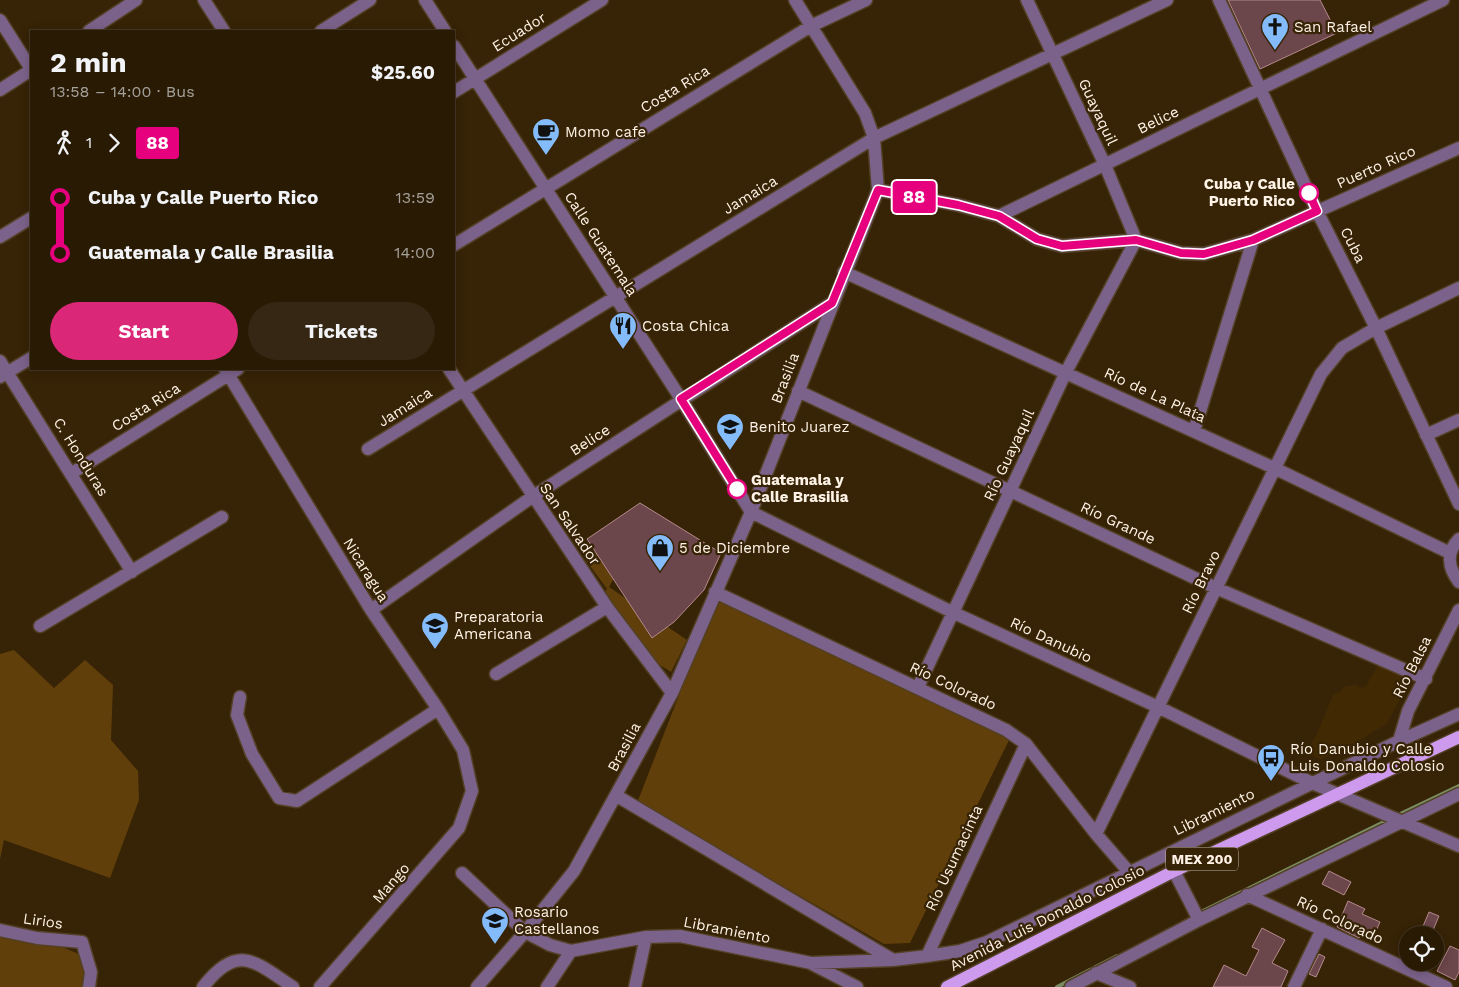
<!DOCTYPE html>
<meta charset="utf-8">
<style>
:root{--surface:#291a04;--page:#352713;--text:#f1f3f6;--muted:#a5a19a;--line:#453826;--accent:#db2777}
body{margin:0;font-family:"Work Sans",sans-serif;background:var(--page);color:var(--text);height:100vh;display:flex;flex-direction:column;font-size:19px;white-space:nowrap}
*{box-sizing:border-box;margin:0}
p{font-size:16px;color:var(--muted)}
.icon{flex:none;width:28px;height:28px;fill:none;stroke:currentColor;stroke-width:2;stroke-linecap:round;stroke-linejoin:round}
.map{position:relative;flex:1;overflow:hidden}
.details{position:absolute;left:30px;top:30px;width:425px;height:340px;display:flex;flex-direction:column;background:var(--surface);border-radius:0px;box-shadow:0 2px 12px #0003,0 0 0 1px var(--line)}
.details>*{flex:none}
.badge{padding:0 10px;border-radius:4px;font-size:18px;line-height:32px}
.tools{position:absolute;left:1399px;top:926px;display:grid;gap:10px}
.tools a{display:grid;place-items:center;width:45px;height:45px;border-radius:50%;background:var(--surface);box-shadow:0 2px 12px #0003,0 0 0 1px var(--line);font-size:25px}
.map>.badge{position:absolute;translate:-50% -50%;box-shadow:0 0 0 2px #fff}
.legs{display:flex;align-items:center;gap:8px;height:55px;padding:0 20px;font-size:16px}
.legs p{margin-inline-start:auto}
.summary{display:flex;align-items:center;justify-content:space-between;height:85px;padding:0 20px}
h1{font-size:28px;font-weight:700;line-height:38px}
.cta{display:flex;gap:10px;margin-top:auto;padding:10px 20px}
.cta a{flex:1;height:58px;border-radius:30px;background:var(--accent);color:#fff;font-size:20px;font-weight:700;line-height:58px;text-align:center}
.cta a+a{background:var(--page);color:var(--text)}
ul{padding:0 20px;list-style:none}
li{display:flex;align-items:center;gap:18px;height:55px;font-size:19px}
li i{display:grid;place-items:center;width:8px;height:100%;margin:0 6px;background:currentColor}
li i::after{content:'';width:12px;height:12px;margin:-6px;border:4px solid;border-radius:50%;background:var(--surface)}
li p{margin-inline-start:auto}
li:first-child i{background:linear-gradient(#0000 50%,currentColor 0)}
li:last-child i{background:linear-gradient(currentColor 50%,#0000 0)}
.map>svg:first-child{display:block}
</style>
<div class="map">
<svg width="1459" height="987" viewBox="0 0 1459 987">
<rect width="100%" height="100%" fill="#372306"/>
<path fill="#412903" d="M1381 660 1414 675 1386 724 1346 749 1330 756 1320 759 1305 752 1316 736 1333 695 1341 691 1343 687 1355 685 1361 688 1366 686Z"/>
<path fill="#613f0a" d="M609 543 625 558 609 587 687 640 671 672 652 660 603 594 607 589 585 559Z
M716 600 1011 736 910 943 884 944 637 803Z
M14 650 54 688 85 660 113 685 111 740 138 771 139 800 110 878 4 840 0 859V654Z
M0 935 62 947 79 954 85 971 82 987H0Z"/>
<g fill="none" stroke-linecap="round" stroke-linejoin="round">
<path stroke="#7a8c61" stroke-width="4" d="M1396 816 1459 786
M1201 912 1390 819
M1057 987 1117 956"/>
</g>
<path fill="#6b464a" stroke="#b48a8e" d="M1228 0H1320L1337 33 1260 69Z
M640 503 721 553 704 590 674 622 652 638 587 539Z
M1329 871 1351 882 1344 895 1322 884Z
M1348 901 1365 909 1362 914 1380 922 1372 940 1360 935 1359 938 1337 927Z
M1429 912 1439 916 1431 935 1421 931Z
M1262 928 1285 940 1272 963 1288 971 1281 987H1213L1224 965 1246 976 1259 950 1252 947Z
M1450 946 1459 950V972L1455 980 1437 971Z
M1319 954 1325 957 1316 977 1309 974Z"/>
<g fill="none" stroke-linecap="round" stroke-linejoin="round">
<defs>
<path id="minor" d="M204 0 224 31
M425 0 445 31
M1027 0 1105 165 1136 240
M1219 0 1317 211 1376 328 1459 504
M0 20 31 69
M89 31 136 0
M321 31 370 0
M454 46 681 399 751 512 952 612 1158 707 1312 783 1459 846
M0 90 31 70
M454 92 602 0
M878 190 958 205 999 216 1443 0
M999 216 1037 239 1062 246 1136 240 1181 253 1204 254 1253 240 1459 148
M0 237 31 218
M454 245 811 26 866 0
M844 272 1274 468 1450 553
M0 361 132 572
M225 369 371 610 438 709 463 750 472 791 459 828 320 987
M449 369 607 607 672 693
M0 377 31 358
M798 391 1216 588 1426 679
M1194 431 1253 240
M1426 435 1459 420
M368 449 874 138 1167 0
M72 473 238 369
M1459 539C1446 552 1448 568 1459 582
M715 592 1006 730 1026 744 1096 834 1129 872
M371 610 532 497 832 303
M40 626 222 517
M496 674 607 607
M918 687 1066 372 1136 240
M240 697 237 715 252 754 279 798 297 801 438 709
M1399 741 1408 711 1459 610
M617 796 893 960
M1096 834 1321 374 1342 348 1376 328 1459 288
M1174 871 1199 920
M462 873 525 932 550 945 571 951 646 937 680 936 811 963 893 960 927 956 1026 744
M1247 895 1446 987
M0 930 37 938 82 942 91 972 89 987
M927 956 960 951 987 942 1399 741 1459 714
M812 964 857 987
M1096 973 1130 987
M203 987C238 942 255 962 293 987
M477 987 525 932 574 871 672 693 751 512 878 190 874 138 865 113 795 0
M547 987 571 951
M635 987 646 937
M1071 987 1199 920 1459 794
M1294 987 1322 929"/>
<path id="major" d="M947 987 1174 871 1459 737"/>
</defs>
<use href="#minor" stroke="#534025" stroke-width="15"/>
<use href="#major" stroke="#534025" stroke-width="15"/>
<use href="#minor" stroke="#7b628a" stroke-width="12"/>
<use href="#major" stroke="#ce9aee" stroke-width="12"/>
</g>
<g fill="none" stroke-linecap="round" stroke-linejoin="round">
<defs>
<path id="line-1" d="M737 489 681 399 832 303 878 190 958 205 999 216 1037 239 1062 246 1136 240 1181 253 1204 254 1253 240 1317 211 1309 193"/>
</defs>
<use href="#line-1" stroke="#fff" stroke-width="11"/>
<use href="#line-1" stroke="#e6007e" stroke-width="8"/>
</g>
<defs>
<symbol id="church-pin" viewBox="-11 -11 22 30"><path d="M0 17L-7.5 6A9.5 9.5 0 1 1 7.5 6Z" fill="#84bcfb" stroke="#372306"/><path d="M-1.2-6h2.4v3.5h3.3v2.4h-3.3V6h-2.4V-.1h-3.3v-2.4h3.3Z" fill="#111"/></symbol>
<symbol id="cafe-pin" viewBox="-11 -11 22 30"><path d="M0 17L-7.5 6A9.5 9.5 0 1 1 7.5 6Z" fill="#84bcfb" stroke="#372306"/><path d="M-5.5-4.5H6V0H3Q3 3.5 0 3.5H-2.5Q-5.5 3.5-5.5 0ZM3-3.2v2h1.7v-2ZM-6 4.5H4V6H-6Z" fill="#111"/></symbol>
<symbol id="restaurant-pin" viewBox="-11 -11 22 30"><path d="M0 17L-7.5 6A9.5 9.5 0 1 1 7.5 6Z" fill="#84bcfb" stroke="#372306"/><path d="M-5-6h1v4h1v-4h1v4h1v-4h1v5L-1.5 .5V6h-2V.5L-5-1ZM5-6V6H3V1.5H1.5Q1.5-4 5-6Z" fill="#111"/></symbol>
<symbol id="school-pin" viewBox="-11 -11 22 30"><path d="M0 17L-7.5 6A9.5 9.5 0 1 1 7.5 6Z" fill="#84bcfb" stroke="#372306"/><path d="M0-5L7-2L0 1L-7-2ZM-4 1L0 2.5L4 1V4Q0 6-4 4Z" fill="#111"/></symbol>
<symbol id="shop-pin" viewBox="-11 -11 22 30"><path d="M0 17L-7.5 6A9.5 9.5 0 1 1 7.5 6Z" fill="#84bcfb" stroke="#372306"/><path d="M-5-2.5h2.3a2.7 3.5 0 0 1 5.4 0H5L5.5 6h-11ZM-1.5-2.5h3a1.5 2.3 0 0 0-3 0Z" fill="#111"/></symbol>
<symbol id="university-pin" viewBox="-11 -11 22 30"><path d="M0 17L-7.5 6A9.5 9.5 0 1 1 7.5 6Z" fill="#84bcfb" stroke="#372306"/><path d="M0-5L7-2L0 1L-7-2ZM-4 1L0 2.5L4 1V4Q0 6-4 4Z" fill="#111"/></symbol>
<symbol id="bus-pin" viewBox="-11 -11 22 30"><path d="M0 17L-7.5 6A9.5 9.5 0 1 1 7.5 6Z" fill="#84bcfb" stroke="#372306"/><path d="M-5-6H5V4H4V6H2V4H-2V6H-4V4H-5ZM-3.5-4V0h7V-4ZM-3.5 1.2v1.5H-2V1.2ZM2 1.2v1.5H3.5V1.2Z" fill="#111"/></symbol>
</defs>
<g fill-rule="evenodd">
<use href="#church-pin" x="1259" y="11" width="32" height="43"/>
<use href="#cafe-pin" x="530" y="116" width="32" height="43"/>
<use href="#restaurant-pin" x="607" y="310" width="32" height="43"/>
<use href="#school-pin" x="714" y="411" width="32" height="43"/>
<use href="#shop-pin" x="644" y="532" width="32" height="43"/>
<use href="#university-pin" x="419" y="610" width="32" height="43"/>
<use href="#bus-pin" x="1255" y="742" width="32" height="43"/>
<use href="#school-pin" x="479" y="905" width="32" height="43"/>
</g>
<g fill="#fff" stroke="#e6007e" stroke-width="2.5">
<circle cx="1309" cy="193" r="9"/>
<circle cx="737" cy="489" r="9"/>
</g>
<g text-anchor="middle" stroke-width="4.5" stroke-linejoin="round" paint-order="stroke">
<rect fill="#372306" stroke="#c2b5a3" stroke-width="1" x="1166" y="847.5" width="72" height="23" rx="4"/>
<g font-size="14" font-weight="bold" fill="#fef3e6">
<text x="1202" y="864">MEX 200</text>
</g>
<g font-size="15" fill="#fef3e6" stroke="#372306" text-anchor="start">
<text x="1294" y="32">San Rafael</text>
<text x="565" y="137">Momo cafe</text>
<text x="642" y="331">Costa Chica</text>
<text x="749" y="432">Benito Juarez</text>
<text x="679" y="553">5 de Diciembre</text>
<text x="454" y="622">Preparatoria<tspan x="454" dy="17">Americana</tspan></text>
<text x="1290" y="754">Río Danubio y Calle<tspan x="1290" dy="17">Luis Donaldo Colosio</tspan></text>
<text x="514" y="917">Rosario<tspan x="514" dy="17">Castellanos</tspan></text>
</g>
<g font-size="15" fill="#fef3e6" stroke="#372306">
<text transform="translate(519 32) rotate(-32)" y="5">Ecuador</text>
<text transform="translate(675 89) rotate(-31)" y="5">Costa Rica</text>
<text transform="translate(1098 112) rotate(65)" y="5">Guayaquil</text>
<text transform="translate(1158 120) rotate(-26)" y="5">Belice</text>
<text transform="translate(1376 167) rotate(-24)" y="5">Puerto Rico</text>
<text transform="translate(750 195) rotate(-31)" y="5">Jamaica</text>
<text transform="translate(601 244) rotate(57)" y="5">Calle Guatemala</text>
<text transform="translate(1353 245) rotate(63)" y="5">Cuba</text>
<text transform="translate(785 378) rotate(-69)" y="5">Brasilia</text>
<text transform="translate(1155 395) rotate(25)" y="5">Río de La Plata</text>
<text transform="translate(146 407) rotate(-32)" y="5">Costa Rica</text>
<text transform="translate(405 407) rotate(-32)" y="5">Jamaica</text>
<text transform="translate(590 440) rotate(-33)" y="5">Belice</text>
<text transform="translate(1009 455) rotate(-65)" y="5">Río Guayaquil</text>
<text transform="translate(81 457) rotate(58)" y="5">C. Honduras</text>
<text transform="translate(1118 523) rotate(25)" y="5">Río Grande</text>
<text transform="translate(570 524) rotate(56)" y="5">San Salvador</text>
<text transform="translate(366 570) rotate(58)" y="5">Nicaragua</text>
<text transform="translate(1201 582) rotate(-64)" y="5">Río Bravo</text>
<text transform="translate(1051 640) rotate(25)" y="5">Río Danubio</text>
<text transform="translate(1412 667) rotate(-63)" y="5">Río Balsa</text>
<text transform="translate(953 686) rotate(25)" y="5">Río Colorado</text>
<text transform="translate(624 747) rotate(-62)" y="5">Brasilia</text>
<text transform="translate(1214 812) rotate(-26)" y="5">Libramiento</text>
<text transform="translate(954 858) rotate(-65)" y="5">Río Usumacinta</text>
<text transform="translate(391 883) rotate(-49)" y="5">Mango</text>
<text transform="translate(1047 918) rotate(-27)" y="5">Avenida Luis Donaldo Colosio</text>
<text transform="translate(1340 920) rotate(25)" y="5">Río Colorado</text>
<text transform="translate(43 921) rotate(8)" y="5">Lirios</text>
<text transform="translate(727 930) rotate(11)" y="5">Libramiento</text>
</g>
<g font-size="15" font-weight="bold" fill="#fef3e6" stroke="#372306" text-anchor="end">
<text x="1295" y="189">Cuba y Calle<tspan x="1295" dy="17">Puerto Rico</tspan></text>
<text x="751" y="485" text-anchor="start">Guatemala y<tspan x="751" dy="17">Calle Brasilia</tspan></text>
</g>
</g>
</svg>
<div class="tools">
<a><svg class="icon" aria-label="locate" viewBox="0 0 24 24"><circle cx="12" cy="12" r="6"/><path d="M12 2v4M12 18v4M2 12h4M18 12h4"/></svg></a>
</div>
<b class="badge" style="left:914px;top:197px;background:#e6007e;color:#fff">88</b>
<section class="details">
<div class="summary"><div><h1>2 min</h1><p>13:58 – 14:00 · Bus</p></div><b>$25.60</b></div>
<div class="legs"><svg class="icon" aria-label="walk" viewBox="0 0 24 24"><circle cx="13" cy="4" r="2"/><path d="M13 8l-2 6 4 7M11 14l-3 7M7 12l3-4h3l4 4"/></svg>1<svg class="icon" aria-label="forward" viewBox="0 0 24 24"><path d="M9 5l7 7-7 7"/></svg><b class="badge" style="background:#e6007e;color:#fff">88</b></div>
<ul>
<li><i style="color:#e6007e"></i><b>Cuba y Calle Puerto Rico</b><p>13:59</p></li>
<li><i style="color:#e6007e"></i><b>Guatemala y Calle Brasilia</b><p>14:00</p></li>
</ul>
<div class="cta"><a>Start</a><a>Tickets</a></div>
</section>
</div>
